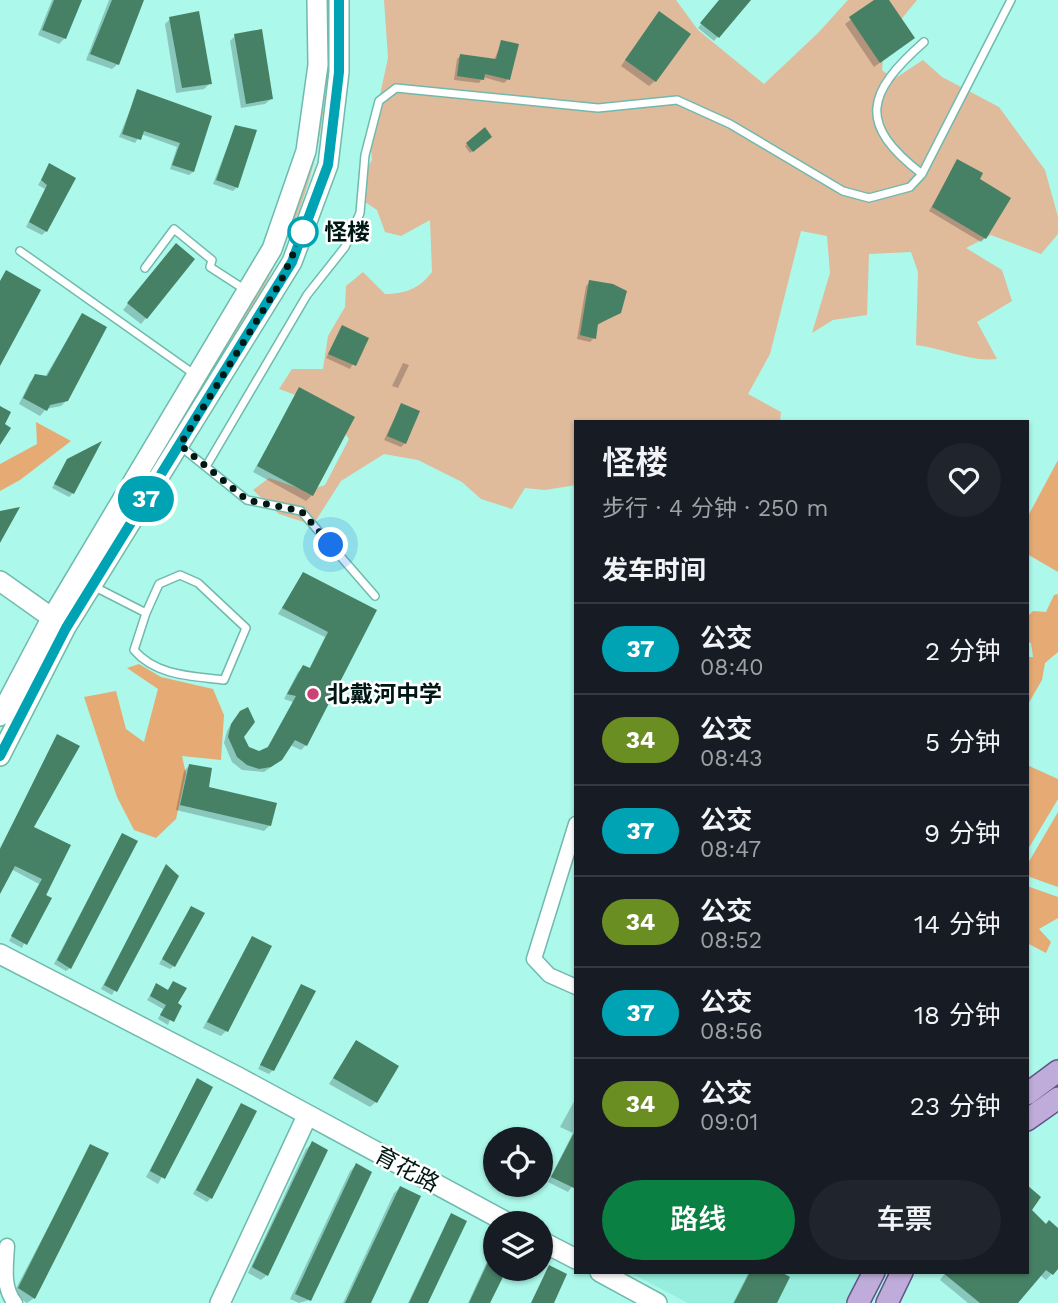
<!DOCTYPE html>
<html lang="zh">
<meta charset="utf-8">
<style>
:root{--surface:#171b24;--page:#20242c;--text:#f1f3f6;--muted:#9ea1a6;--line:#363941;--accent:#0b8043}
body{margin:0;font-family:"Work Sans","Noto Sans SC",sans-serif;background:var(--page);color:var(--text);height:100vh;display:flex;flex-direction:column;font-size:26px;white-space:nowrap}
*{box-sizing:border-box;margin:0}
p{font-size:23px;color:var(--muted)}
.icon{flex:none;width:38px;height:38px;fill:none;stroke:currentColor;stroke-width:2;stroke-linecap:round;stroke-linejoin:round}
.map{position:relative;flex:1;overflow:hidden}
.details{position:absolute;left:574px;top:420px;width:455px;height:854px;display:flex;flex-direction:column;background:var(--surface);border-radius:0px;box-shadow:0 2px 5px #0004}
.details>*{flex:none}
.badge{padding:0 14px;border-radius:23px;font-size:24px;line-height:46px}
.controls{position:absolute;left:483px;top:1127px;display:grid;gap:14px}
.controls a{display:grid;place-items:center;width:70px;height:70px;border-radius:50%;background:var(--surface);box-shadow:0 2px 5px #0004;font-size:35px}
.you{position:absolute;width:35px;height:35px;margin:-18px;border:5px solid #fff;border-radius:50%;background:#1a73e8;box-shadow:0 0 0 10px #1a73e833}
.map>.badge{position:absolute;translate:-50% -50%;box-shadow:0 0 0 4px #fff}
h2{padding:0 28px;font-size:26px;line-height:63px}
.round{display:grid;place-items:center;flex:none;width:74px;height:74px;border-radius:37px;background:var(--page)}
.overview{display:flex;align-items:center;justify-content:space-between;height:119px;padding:0 28px}
h1{font-size:33px;font-weight:600;line-height:52px}
.action{display:flex;gap:14px;margin-top:auto;padding:14px 28px}
.action a{flex:1;height:80px;border-radius:42px;background:var(--accent);color:#fff;font-size:28px;font-weight:600;line-height:80px;text-align:center}
.action a+a{background:var(--page);color:var(--text)}
ul{padding:0;list-style:none}
li{display:flex;align-items:center;gap:21px;height:91px;padding:0 28px;border-top:2px solid var(--line)}
li div{flex:1}
li b{display:block;font-size:26px}
li em{font-style:normal}
li .badge{min-width:77px;font-weight:700;text-align:center}
.map>svg:first-child{display:block}
</style>
<div class="map">
<svg width="1058" height="1303" viewBox="0 0 1058 1303">
<rect width="100%" height="100%" fill="#acf8ea"/>
<path fill="#97eede" d="M629 1272H864L846 1303H688Z"/>
<path fill="#dfba9b" d="M384 0H676L698 30 764 84 818 33 848 0H917L885 39 882 70 894 79 923 60 942 77 999 107 1045 170 1058 217V234L1041 254 991 235 966 248 1002 270 1012 301 977 322 997 359C968 362 944 348 916 345L918 272 911 252 869 254 867 315 833 320 812 333 830 273 827 236 801 231 770 354 748 394 781 412 780 422H576V485L545 490 525 488 512 509 481 499 462 482 418 460 384 454 341 481 313 525 279 514 253 490 269 478 307 491 325 485 349 439C333 414 307 398 279 389L292 369H323L328 336 345 307 346 286 363 272 385 294C406 294 420 288 432 272L430 220 401 236 385 232 377 210 359 198V181L372 160 370 141 388 58Z
M322 6H328C328 54 327 102 317 149 295 253 232 341 177 429L172 426 290 215Z"/>
<path fill="#e6aa75" d="M36 422 71 441 20 480 0 491V464L37 444Z
M1058 460V572L1027 554V518Z
M1058 594V652L1045 663 1042 680 1027 706V657H1033L1031 643 1027 641V617L1033 611 1046 612 1054 595Z
M139 664 161 677 213 689 224 715 221 760 182 756 186 774 176 819 156 838 134 830 117 797 84 697 116 691 126 729 144 742 158 689 127 668Z
M1027 765 1058 779V799L1027 851Z
M1058 812V887L1027 876V865Z
M1027 886 1058 897V918L1039 929 1051 942 1046 953 1027 943Z"/>
<path fill="#0003" d="M52 0H80L65 38 59 44 38 35Z
M109 0H142L118 64 112 69 86 60Z
M721 0H749L714 41 698 28Z
M877 0H887L913 38 874 67 845 24Z
M170 19 210 83 204 89 176 93 165 24Z
M654 19 655 81 649 86 621 66Z
M235 36 271 99 265 104 241 108 230 41Z
M502 42 508 79 504 83 483 77 479 83 454 80 457 59 461 55 494 60Z
M138 91 176 104 193 172 189 175 170 169 177 147 141 134 135 143 119 137Z
M235 127 237 187 233 191 213 184Z
M484 130 490 137 470 153 465 146Z
M957 161 978 180 985 238 981 242 929 211Z
M50 165 46 231 42 235 26 227 45 189 38 185Z
M170 251 146 318 141 324 123 310Z
M590 282 620 312 596 326 594 338 590 342 577 339 586 286Z
M82 315 67 400 61 406 46 409 40 416 19 404 30 382 36 376 45 377Z
M342 327 367 338 350 369 326 358Z
M403 363 409 365 398 388 392 386Z
M300 389 312 495 306 501 253 472Z
M401 405 405 443 401 447 384 440Z
M68 460 73 493 69 497 52 488Z
M303 574 374 610 306 745 301 750 290 745 274 765 264 772 242 770 232 762 224 743 227 731 235 718 247 748 259 753 266 750 293 702 284 699 298 672 303 667 309 669 325 637 278 614Z
M58 736 31 828 69 846 22 948 9 941 39 884 11 869 0 890V848Z
M189 766 207 788 270 825 264 831 176 810 184 771Z
M119 840 70 968 66 971 54 964Z
M167 866 177 876 112 995 101 989Z
M191 908 174 966 170 969 159 964Z
M252 938 226 1031 221 1036 203 1028Z
M156 986 167 991 170 987 176 1004 168 1025 158 1019 163 1009 147 1000Z
M301 986 273 1070 269 1074 258 1069Z
M356 1042 376 1102 370 1107 329 1084Z
M198 1080 211 1088 158 1184 146 1177Z
M576 1098V1181L568 1192 548 1182 573 1133 560 1127Z
M241 1105 211 1198 207 1202 193 1194Z
M312 1144 267 1275 261 1280 248 1273 306 1149Z
M91 1146 106 1154 34 1298 27 1303 13 1294Z
M356 1165 309 1300 299 1303 290 1299 350 1171Z
M400 1188 369 1303H343L394 1193Z
M1029 1210 1045 1226 1058 1230V1267L1046 1280 1039 1274 1016 1303H968L940 1280 946 1272H1027Z
M451 1215 425 1303H408L448 1219Z
M495 1244V1269H504L487 1303H468Z
M749 1272H778L775 1303H733Z"/>
<path fill="#468165" d="M54 0H82L66 39 42 30Z
M112 0H144L119 65 90 54Z
M719 0H751L719 38 700 23Z
M874 0H889L915 38 880 63 849 17Z
M199 11 212 84 182 88 169 17Z
M659 11 691 34 656 82 625 60Z
M262 29 273 99 246 104 234 34Z
M501 40 519 44 510 80 485 74 484 80 457 76 460 54 496 59Z
M137 89 212 116 194 172 172 165 180 143 144 131 141 140 122 134Z
M235 125 257 130 238 188 216 180Z
M485 127 492 137 473 152 466 143Z
M957 159 983 173 980 179 1011 198 986 239 932 207Z
M49 163 76 178 47 232 29 222 47 185 41 180Z
M176 243 195 259 147 319 127 303Z
M6 270 41 290 0 366V281Z
M589 280 613 284 627 291 621 313 598 324 596 339 580 335Z
M82 313 107 327 68 401 50 405 47 411 23 398 35 374 47 376Z
M342 325 369 338 356 366 328 354Z
M299 387 355 417 313 496 257 466Z
M401 403 420 411 406 444 387 436Z
M0 406 11 412 5 424 11 428 0 445Z
M102 441 74 494 54 484 67 459Z
M20 507 0 543V511Z
M303 572 377 610 307 746 295 740 282 760 271 767 259 769 247 765 237 757 228 737 231 724 240 711 248 707 255 722 244 737 249 747 259 751 268 747 296 696 287 694 303 665 310 668 328 632 282 608Z
M57 734 80 746 34 827 71 845 46 895 52 898 27 945 11 936 42 879 15 866 0 894V849Z
M189 764 212 768 209 787 277 803 271 826 180 805Z
M122 833 138 841 71 969 57 960Z
M166 864 179 876 117 992 104 985Z
M191 906 205 913 175 967 162 959Z
M252 936 272 946 228 1032 207 1022Z
M173 981 187 988 178 1003 182 1006 174 1022 160 1015 166 1005 150 996 156 983 168 990Z
M301 984 316 991 274 1071 260 1065Z
M356 1040 399 1066 377 1103 333 1078Z
M197 1078 213 1087 165 1179 150 1171Z
M241 1103 257 1111 212 1199 196 1190Z
M576 1129V1189L551 1177Z
M312 1141 328 1150 268 1276 252 1267Z
M90 1144 109 1153 35 1299 18 1288Z
M356 1163 372 1172 311 1301 295 1294Z
M1027 1185 1041 1197 1032 1210 1046 1224 1049 1220 1058 1228V1269L1053 1275 1046 1270 1018 1303H980L942 1272H1027Z
M400 1186 421 1196 371 1303H345Z
M451 1213 467 1221 428 1303H409Z
M495 1247V1269H507L490 1303H469Z
M549 1265 567 1274 554 1303H531Z
M750 1272H781L790 1277 777 1303H734Z"/>
<g fill="none" stroke-linecap="round" stroke-linejoin="round">
<defs>
<path id="lane" d="M922 174C857 124 866 93 924 42
M20 251 194 374
M145 268 174 229 212 260 210 267 244 289
M180 446 247 500 301 511 375 596
M207 465 307 295 345 247 360 213 365 155 379 101 396 88 598 108 677 100 730 124 843 191 869 198 910 187 922 174 1011 0
M93 586 146 613 159 584 180 575 198 583 246 628 224 680C192 676 156 676 134 650L146 613"/>
<path id="street" d="M576 824 534 959 549 975 576 987
M7 1246C6 1265 2 1288 15 1303"/>
<path id="secondary" d="M0 581 62 625
M0 716 51 619 272 249 306 151 318 65 317 0
M0 756 66 627 292 262 328 165 339 72V0
M0 954 238 1077 508 1223
M541 1241 576 1259
M600 1272 657 1303
M220 1303 307 1116"/>
<path id="primary" d="M1027 1094 1058 1071
M1027 1120 1058 1098
M858 1303 874 1272
M887 1303 902 1272"/>
</defs>
<use href="#lane" stroke="#70baad" stroke-width="10"/>
<use href="#street" stroke="#70baad" stroke-width="17"/>
<use href="#secondary" stroke="#70baad" stroke-width="22"/>
<use href="#primary" stroke="#605486" stroke-width="24"/>
<use href="#lane" stroke="#fff" stroke-width="7"/>
<use href="#street" stroke="#fff" stroke-width="14"/>
<use href="#secondary" stroke="#fff" stroke-width="19"/>
<use href="#primary" stroke="#bfacdb" stroke-width="21"/>
</g>
<g fill="none" stroke-linecap="round" stroke-linejoin="round">
<defs>
<path id="line" d="M0 756 66 628 292 262 328 165 339 72V0"/>
</defs>
<use href="#line" stroke="#fff" stroke-width="16"/>
<use href="#line" stroke="#00a3b4" stroke-width="10"/>
<path stroke="#001814" stroke-width="7" stroke-dasharray="0 12.6" d="M303 232 280 283 180 445 247 500 301 511 331 545"/>
</g>
<circle fill="#fff" stroke="#00a3b4" stroke-width="3.5" cx="303" cy="232" r="14"/>
<circle fill="#cd4175" stroke="#fff" stroke-width="2.5" cx="313" cy="694" r="7"/>
<g text-anchor="middle" stroke-width="5" stroke-linejoin="round" paint-order="stroke">
<g font-size="23" font-weight="bold" fill="#001814" stroke="#fff" text-anchor="start">
<text x="324" y="240">怪楼</text>
</g>
<g font-size="23" font-weight="bold" fill="#001814" stroke="#fff" text-anchor="start">
<text x="327" y="702">北戴河中学</text>
</g>
<g font-size="23" fill="#001814" stroke="#fff">
<text transform="translate(407 1169) rotate(28)" y="8">育花路</text>
</g>
</g>
</svg>
<div class="controls">
<a><svg class="icon" aria-label="locate" viewBox="0 0 24 24"><circle cx="12" cy="12" r="6"/><path d="M12 2v4M12 18v4M2 12h4M18 12h4"/></svg></a>
<a><svg class="icon" aria-label="layers" viewBox="0 0 24 24"><path d="M12 4l9 5-9 5-9-5zM3 14l9 5 9-5"/></svg></a>
</div>
<div class="you" style="left:331px;top:545px"></div>
<b class="badge" style="left:146px;top:499px;background:#00a3b4;color:#fff">37</b>
<section class="details">
<div class="overview"><div><h1>怪楼</h1><p>步行 · 4 分钟 · 250 m</p></div><a class="round"><svg class="icon" aria-label="heart" viewBox="0 0 24 24"><path d="M12 20l-8-8c-3-5 5-10 8-4 3-6 11-1 8 4z"/></svg></a></div>
<h2>发车时间</h2>
<ul>
<li><span class="badge" style="background:#00a3b4;color:#fff">37</span><div><b>公交</b><p>08:40</p></div><em>2 分钟</em></li>
<li><span class="badge" style="background:#6b8e23;color:#fff">34</span><div><b>公交</b><p>08:43</p></div><em>5 分钟</em></li>
<li><span class="badge" style="background:#00a3b4;color:#fff">37</span><div><b>公交</b><p>08:47</p></div><em>9 分钟</em></li>
<li><span class="badge" style="background:#6b8e23;color:#fff">34</span><div><b>公交</b><p>08:52</p></div><em>14 分钟</em></li>
<li><span class="badge" style="background:#00a3b4;color:#fff">37</span><div><b>公交</b><p>08:56</p></div><em>18 分钟</em></li>
<li><span class="badge" style="background:#6b8e23;color:#fff">34</span><div><b>公交</b><p>09:01</p></div><em>23 分钟</em></li>
</ul>
<div class="action"><a>路线</a><a>车票</a></div>
</section>
</div>
